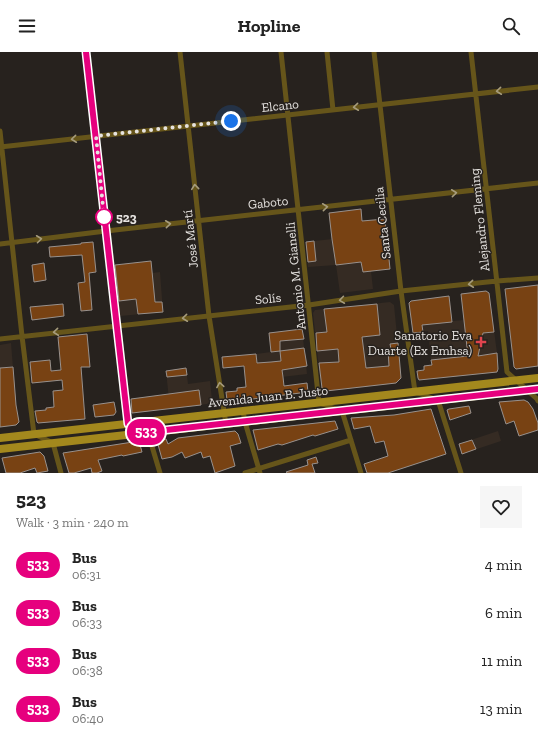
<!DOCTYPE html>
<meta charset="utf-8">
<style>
:root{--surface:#fff;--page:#f6f6f6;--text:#222;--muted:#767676}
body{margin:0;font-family:"Zilla Slab",serif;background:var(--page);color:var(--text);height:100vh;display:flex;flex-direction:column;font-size:15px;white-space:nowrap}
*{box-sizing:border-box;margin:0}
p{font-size:13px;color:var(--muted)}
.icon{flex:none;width:22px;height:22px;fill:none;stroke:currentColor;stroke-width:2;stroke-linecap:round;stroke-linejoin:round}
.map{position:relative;height:421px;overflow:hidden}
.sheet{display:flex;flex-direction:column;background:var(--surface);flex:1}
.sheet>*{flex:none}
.badge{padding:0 8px;border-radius:13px;font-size:14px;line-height:26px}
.you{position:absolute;width:20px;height:20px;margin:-10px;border:3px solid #fff;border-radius:50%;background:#1a73e8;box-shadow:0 0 0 6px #1a73e833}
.map>.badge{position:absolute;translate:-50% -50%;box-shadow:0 0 0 2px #fff}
.round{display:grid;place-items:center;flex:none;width:42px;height:42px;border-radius:0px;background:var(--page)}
.headline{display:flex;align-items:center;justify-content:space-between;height:68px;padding:0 16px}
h1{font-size:19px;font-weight:700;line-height:30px}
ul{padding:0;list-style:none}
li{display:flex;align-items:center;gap:12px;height:48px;padding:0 16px}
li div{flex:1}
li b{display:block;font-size:15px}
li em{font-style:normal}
li .badge{min-width:44px;font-weight:700;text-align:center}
header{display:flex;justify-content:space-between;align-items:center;height:52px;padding:0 16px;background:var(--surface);font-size:18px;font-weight:700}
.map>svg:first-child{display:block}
</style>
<header><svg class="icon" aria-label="menu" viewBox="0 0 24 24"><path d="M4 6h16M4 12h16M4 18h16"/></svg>Hopline<svg class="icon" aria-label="search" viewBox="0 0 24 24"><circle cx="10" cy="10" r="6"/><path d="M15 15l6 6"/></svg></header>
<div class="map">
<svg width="538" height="421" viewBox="0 0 538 421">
<rect width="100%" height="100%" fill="#27221e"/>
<path fill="#352b23" d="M361 157 362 169 385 167 390 217 371 219 373 237 340 241 336 213 308 215 306 190 332 187 329 161Z
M151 209 152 221 160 220 163 260 120 264 115 213Z
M486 239 489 241 497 301 479 304 481 321 471 323 468 304 431 308 428 279 413 281 409 251 411 249 449 244 452 269 464 268 461 242Z
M390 250 394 253 400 313 366 316 368 335 351 336 349 322 320 326 313 261 315 258Z
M302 277 307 322 273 326 257 311 256 302 271 300 269 281Z
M11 291 16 353 0 355V293Z
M186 316 188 332 210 329 212 348 207 352 170 357 166 319Z
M498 379 501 389 462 402 459 392Z"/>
<path fill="#784213" stroke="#98918d" d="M361 157 362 169 385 167 390 217 363 220 361 210 336 213 332 187 329 161Z
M314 189 316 209 308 210 306 190Z
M93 190 96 220 89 221 92 258 81 259 78 231 85 230 82 203 50 205 49 195 81 192V191Z
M151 209 155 250H162L163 260 138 262 136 247 119 249 115 213Z
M44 211 46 228 34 230 32 213Z
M538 233V314L516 317 514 315 505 237Z
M486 239 489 241 494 280 483 281 478 304 497 301 498 317 497 320 419 328 418 326 417 319 424 318V314L432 313 431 308 468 304 461 242Z
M449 244 452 270 422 273 423 280 413 281 409 251 411 249Z
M63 252 64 264 32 268 30 255Z
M377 252 380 283 362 285 366 316 389 314 388 297H391L390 292 398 291 401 326 396 331 326 339 322 336 319 311 339 310 338 297 317 299 316 281 327 280 324 257Z
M302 277 304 287 280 289V299L271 300 269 281Z
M87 282 90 315H81L85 367 38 371 37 370 35 359 46 358V356L54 355 53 339 63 338 62 328 32 331 30 310 50 308 51 319 61 318 58 285Z
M304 296 307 314 282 318 283 325 284 334 307 331 308 340 229 350 227 348 226 340 237 339V336L246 335 244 314 223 316 222 305 256 302 257 311 271 310 281 309 280 299Z
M13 315 16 353 19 370 16 373 0 375V316Z
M186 316 187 323 167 325 166 319Z
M199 338 201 353 132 361 131 347Z
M524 348 528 350 533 357 538 371V378L519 384 514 369 506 372 499 350Z
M114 350 116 360 114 363 95 365 93 353Z
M469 354 471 361 450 368 447 358 449 357Z
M431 357 446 402 388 421H367L364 412 388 404 384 389 375 391 370 374 354 377 351 366 394 363Z
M335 369 338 377 315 384 313 383 282 393 278 392 258 398 253 378Z
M235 379 238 382 241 391 230 394 235 414 215 421 210 404 203 406 201 400 185 406 182 400 172 405 162 407 157 389 166 387 168 392 178 386Z
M472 388 476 397 462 402 459 392Z
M139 389 142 400 123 404 122 403 98 408 102 419 97 421H92L91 416 74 421H69L63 401Z
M40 400 44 404 48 419 37 421 35 416 20 421H6L2 406Z
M316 405 318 411 312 412 315 421H287L286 420 308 413 307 408Z"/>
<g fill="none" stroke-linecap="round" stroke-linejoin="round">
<path stroke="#66551a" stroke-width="5" d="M86 0 116 274 128 372 148 381 160 421
M180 0 209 264 226 372
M281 0 319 351 342 359 361 421
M327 0 333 58
M374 0 401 239 415 340 438 348 461 421
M471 0 507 320 537 347 538 349
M0 79 22 284 34 382 53 391 61 421
M0 95 538 35
M0 192 106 179 538 131
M0 287 309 253 401 239 497 229 538 226
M243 359 245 370 260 421
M245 421 351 388"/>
<path stroke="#a3881d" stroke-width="8" d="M0 386 538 326
M0 397 538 337"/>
</g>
<defs><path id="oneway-chevron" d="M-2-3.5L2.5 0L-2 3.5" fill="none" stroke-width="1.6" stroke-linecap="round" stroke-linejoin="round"/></defs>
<g stroke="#a69c7d">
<use href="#oneway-chevron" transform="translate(499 39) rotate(174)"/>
<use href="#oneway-chevron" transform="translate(356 55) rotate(174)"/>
<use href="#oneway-chevron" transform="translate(74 87) rotate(174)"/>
<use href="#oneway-chevron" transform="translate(195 135) rotate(-96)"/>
<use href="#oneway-chevron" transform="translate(454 141) rotate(-6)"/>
<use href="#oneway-chevron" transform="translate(325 155) rotate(-6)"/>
<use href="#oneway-chevron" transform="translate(168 172) rotate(-6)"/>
<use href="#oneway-chevron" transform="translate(39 187) rotate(-7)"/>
<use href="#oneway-chevron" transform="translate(471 232) rotate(174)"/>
<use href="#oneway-chevron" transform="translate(342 248) rotate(172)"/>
<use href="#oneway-chevron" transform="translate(185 266) rotate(174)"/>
<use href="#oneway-chevron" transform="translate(56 280) rotate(174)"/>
<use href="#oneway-chevron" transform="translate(220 333) rotate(-99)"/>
</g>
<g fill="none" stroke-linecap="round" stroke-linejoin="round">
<defs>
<path id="line" d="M86 0 115 258 128 372 148 380 538 337"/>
</defs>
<use href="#line" stroke="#fff" stroke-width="9"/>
<use href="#line" stroke="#e6007e" stroke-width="6"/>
<path stroke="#e6e3e0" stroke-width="4" stroke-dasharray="0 7.2" d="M104 165 96 84 231 69"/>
</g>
<circle fill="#fff" stroke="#e6007e" stroke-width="2" cx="104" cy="165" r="8"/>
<path fill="#e0444e" stroke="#27221e" stroke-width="1.5" d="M479 284h4v4h4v4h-4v4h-4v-4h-4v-4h4z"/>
<g text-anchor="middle" stroke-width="3" stroke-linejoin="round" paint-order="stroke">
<g font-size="13" fill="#e6e3e0" stroke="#27221e">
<text transform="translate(280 53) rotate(-6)" y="5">Elcano</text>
<text transform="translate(268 150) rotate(-6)" y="5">Gaboto</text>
<text transform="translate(479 168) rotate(-96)" y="5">Alejandro Fleming</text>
<text transform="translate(382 171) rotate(-96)" y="5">Santa Cecilia</text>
<text transform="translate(190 187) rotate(-96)" y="5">José Martí</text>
<text transform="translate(295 224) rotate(-96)" y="5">Antonio M. Gianelli</text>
<text transform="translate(268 246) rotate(-6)" y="5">Solís</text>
<text transform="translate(268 344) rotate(-6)" y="5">Avenida Juan B. Justo</text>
</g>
<g font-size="13" font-weight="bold" fill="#e6e3e0" stroke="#27221e" text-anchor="start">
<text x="116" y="170">523</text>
</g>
<g font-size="13" fill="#e6e3e0" stroke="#27221e" text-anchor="end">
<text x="472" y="288">Sanatorio Eva<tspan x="472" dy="15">Duarte (Ex Emhsa)</tspan></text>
</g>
</g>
</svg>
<div class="you" style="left:231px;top:69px"></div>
<b class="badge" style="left:146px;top:380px;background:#e6007e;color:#fff">533</b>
</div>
<section class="sheet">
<div class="headline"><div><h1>523</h1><p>Walk · 3 min · 240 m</p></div><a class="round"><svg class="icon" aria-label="heart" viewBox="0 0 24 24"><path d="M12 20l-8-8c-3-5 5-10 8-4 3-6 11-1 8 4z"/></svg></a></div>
<ul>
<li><span class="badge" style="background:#e6007e;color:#fff">533</span><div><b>Bus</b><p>06:31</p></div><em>4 min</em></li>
<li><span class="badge" style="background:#e6007e;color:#fff">533</span><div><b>Bus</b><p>06:33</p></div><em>6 min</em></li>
<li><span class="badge" style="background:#e6007e;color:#fff">533</span><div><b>Bus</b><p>06:38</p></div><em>11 min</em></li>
<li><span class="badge" style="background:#e6007e;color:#fff">533</span><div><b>Bus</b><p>06:40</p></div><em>13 min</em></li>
</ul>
</section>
